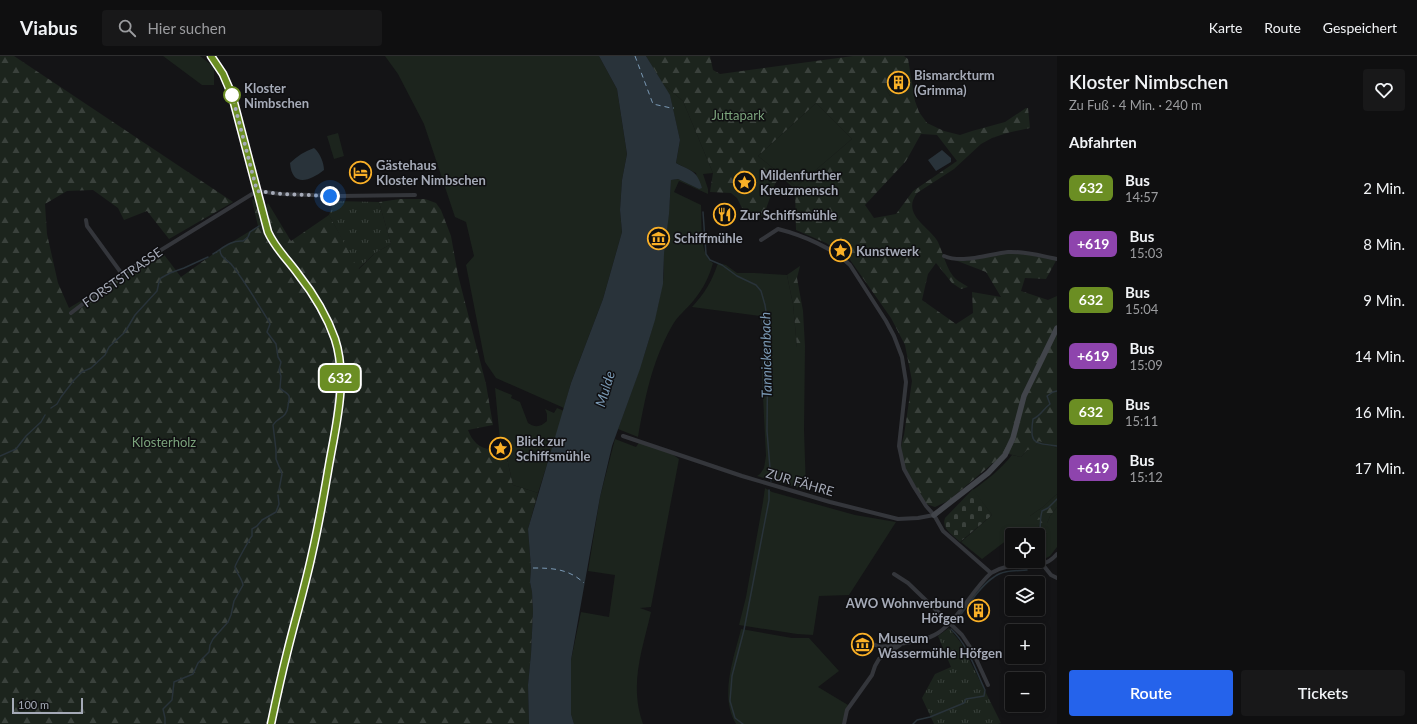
<!DOCTYPE html>
<html lang="de">
<meta charset="utf-8">
<style>
:root{--surface:#0f0f10;--page:#181819;--text:#f1f3f6;--muted:#9b9c9f;--line:#2f2f30;--accent:#2563eb}
body{margin:0;font-family:Lato,sans-serif;background:var(--page);color:var(--text);height:100vh;display:flex;flex-direction:column;font-size:15px;white-space:nowrap}
*{box-sizing:border-box;margin:0}
p{font-size:13px;color:var(--muted)}
.icon{flex:none;width:22px;height:22px;fill:none;stroke:currentColor;stroke-width:2;stroke-linecap:round;stroke-linejoin:round}
.map{position:relative;flex:1;overflow:hidden}
.panel{display:flex;flex-direction:column;background:var(--surface);width:360px}
.panel>*{flex:none}
.badge{padding:0 8px;border-radius:6px;font-size:14px;line-height:26px}
.controls{position:absolute;left:1005px;top:472px;display:grid;gap:8px}
.controls a{display:grid;place-items:center;width:40px;height:40px;border-radius:4px;background:var(--surface);box-shadow:0 2px 6px #0003,0 0 0 1px var(--line);font-size:20px}
.scale{position:absolute;left:12px;bottom:10px;width:71px;box-sizing:border-box;padding-left:4px;border:2px solid #a5aab7;border-top:0;font-size:11px;line-height:14px;white-space:nowrap;color:#a5aab7;-webkit-text-stroke:3px #0f0f11;paint-order:stroke}
.you{position:absolute;width:20px;height:20px;margin:-10px;border:3px solid #fff;border-radius:50%;background:#1a73e8;box-shadow:0 0 0 6px #1a73e833}
.map>.badge{position:absolute;translate:-50% -50%;box-shadow:0 0 0 2px #fff}
h2{padding:0 12px;font-size:15px;line-height:36px}
.round{display:grid;place-items:center;flex:none;width:42px;height:42px;border-radius:4px;background:var(--page)}
.headline{display:flex;align-items:center;justify-content:space-between;height:68px;padding:0 12px}
h1{font-size:19px;font-weight:600;line-height:30px}
.cta{display:flex;gap:8px;margin-top:auto;padding:8px 12px}
.cta a{flex:1;height:46px;border-radius:4px;background:var(--accent);color:#fff;font-size:16px;font-weight:600;line-height:46px;text-align:center}
.cta a+a{background:var(--page);color:var(--text)}
ul{padding:0;list-style:none}
li{display:flex;align-items:center;gap:12px;height:56px;padding:0 12px}
li div{flex:1}
li b{display:block;font-size:15px}
li em{font-style:normal}
li .badge{min-width:44px;font-weight:700;text-align:center}
header{display:flex;align-items:center;gap:24px;box-sizing:border-box;height:56px;padding:0 20px;background:var(--surface);border-bottom:1px solid var(--line)}
header strong{font-size:19px}
nav{display:flex;gap:22px;margin-inline-start:auto;font-size:14px}
.search{width:280px;height:36px;background:var(--page);display:flex;align-items:center;gap:10px;box-sizing:border-box;padding:0 14px;border-radius:4px;color:var(--muted);font-size:15px}
main{display:flex;flex:1;min-height:0}
.map>svg:first-child{display:block}
</style>
<header>
<strong>Viabus</strong>
<div class="search"><svg class="icon" aria-label="search" viewBox="0 0 24 24"><circle cx="10" cy="10" r="6"/><path d="M15 15l6 6"/></svg>Hier suchen</div>
<nav><a>Karte</a><a>Route</a><a>Gespeichert</a></nav>
</header>
<main>
<div class="map">
<svg width="1057" height="668" viewBox="0 0 1057 668">
<defs>
<pattern id="forest-firs" width="22" height="20" patternUnits="userSpaceOnUse"><rect width="22" height="20" fill="#1c241d"/><path d="M5 1l3.5 6h-7zM16 11l3.5 6h-7z" fill="#3a413c"/></pattern>
<pattern id="cemetery-stones" width="16" height="16" patternUnits="userSpaceOnUse"><rect width="16" height="16" fill="#1c241d"/><path d="M2 7V4a2 2 0 0 1 4 0v3zM10 15v-3a2 2 0 0 1 4 0v3z" fill="#3a413c"/></pattern>
<pattern id="park-tufts" width="24" height="20" patternUnits="userSpaceOnUse"><rect width="24" height="20" fill="#1c241d"/><path d="M3 7l-1-3M5 7V3M7 7l1-3M15 17l-1-3M17 17v-4M19 17l1-3" fill="none" stroke="#3a413c"/></pattern>
</defs>
<rect width="100%" height="100%" fill="#141416"/>
<path fill="#1c241d" d="M163 0H200L214 11V29H202Z
M385 0H599L617 33 627 98 622 124 620 154 622 176 603 243 571 327 564 352 496 322 485 306 466 209 474 200 466 166 455 161 424 68 398 18Z
M896 17 903 26 890 40 885 31Z
M662 27 683 45 713 117 703 118 708 133V138L679 125 674 136 701 149C702 163 699 200 713 207 709 221 703 233 694 244 687 253 677 260 672 270 652 305 645 342 638 381L618 373C635 326 653 280 662 230 665 219 663 208 664 197 667 172 670 148 671 124L678 123 699 133 696 117 676 107 680 84 670 40Z
M816 47 852 83 796 131 758 100Z
M338 77 344 100 334 103 327 80Z
M718 207 726 209 737 217H754L787 219 793 248 797 291H805L804 374 806 434 757 420 760 418 764 412 766 400 762 321 763 275 760 260 692 251C705 237 712 225 718 207Z
M495 332 512 339 511 342 520 346 528 367C536 372 540 371 547 365V358L545 353 554 357 557 352 564 355 538 437 513 429 504 390 500 385Z
M615 383 636 391 640 385 667 394 679 403 651 551 640 552 651 556C642 595 629 629 643 668H574L571 658V604L581 556 609 561 615 519 588 515 600 441Z
M1039 385 1057 392V438L1043 451 1030 460 1042 463 1035 479H1012V490L1007 484 982 503 961 486 992 459 973 434C988 423 1001 413 1012 399L1021 401 1027 394 1033 392Z
M765 432 772 436 855 459 896 466 849 539 819 540 813 579 797 578 739 569 746 541 763 446Z
M1057 451V491L1050 500 1044 503 1040 494 1041 486 1047 476V467L1050 460Z
M741 573 792 582H809L839 615 818 631 848 649 842 668H736C719 640 734 602 741 573Z"/>
<path fill="url(#forest-firs)" fill-rule="evenodd" d="M0 0H14L233 146 169 183 147 155 124 164 118 152 93 134 67 135 45 148 47 178 58 227 69 252 162 196 181 221 216 196 258 170 252 144 255 143 263 169 306 233 326 269 334 293 338 315 335 354 316 471 269 668H0Z
M646 0H710L713 14 720 18 853 0H904L908 3 915 45 919 56 927 67 944 75 960 79 972 75 1005 66 1026 52H1028L1030 72 1007 77 992 82 981 88 954 113 917 137C901 159 929 170 938 186 943 197 946 211 953 220 957 225 964 228 968 231L961 233 952 227 936 207 928 218 922 244 956 268 973 257 972 236 1001 241 986 216 952 203 1007 196 1057 203 1046 223 1025 222 1021 235 1048 244 1057 240V392L1039 385 1033 393 1027 394 1021 401 1005 397 948 445 935 451 926 448 904 412 901 390 904 379 912 325 905 289 891 262 848 201 826 187 796 174 795 133 780 120 775 128 763 161 742 152 737 142 731 137 710 136 713 117 683 45 662 27ZM896 18 903 26 890 40 885 31ZM816 47 852 83 796 131 758 100ZM921 78 937 79 957 105 913 135 896 158 874 162 865 149 906 105Z
M400 143H425L436 147 441 154 451 180 458 219 486 328 493 369 468 374C472 385 480 394 493 393L494 386 500 385 504 390 513 429 538 437 528 473 531 512 530 526 532 536 533 555 531 598 528 629 529 668H274L337 369C340 351 343 333 343 315 342 284 327 255 310 230 299 213 254 168 268 147L291 185 329 159 359 213 375 197 391 188 379 146Z
M800 210 797 222 803 255 805 291H797L793 248 787 219Z
M1057 438V451L1050 460 1047 467V476L1041 486 1040 494 1044 503 1038 505V479H1035L1042 463 1032 465 1030 460 1043 451Z"/>
<path fill="url(#cemetery-stones)" d="M973 433 992 459 960 486C953 479 941 473 945 462Z"/>
<path fill="url(#park-tufts)" d="M334 145 379 146 391 188 375 197 358 213 329 159Z
M949 572 961 587 1001 667 998 668H934L922 642 935 618 951 611 938 580Z"/>
<path fill="#29333a" d="M599 0H646L670 39 680 84 676 107C691 115 697 114 702 132L699 133 678 123 671 124 669 158 664 198 663 228 655 264 640 313 612 390 600 441 571 604V658L574 668H529L528 629 531 598 533 555 532 536 530 526 531 512 528 473 571 327 603 243 622 176 620 154 622 124 627 98 617 33Z
M314 92C320 97 324 107 324 114 310 125 292 132 290 107 297 100 305 95 314 92Z
M942 94 951 102V106L936 115 928 104Z"/>
<g fill="none" stroke-linecap="round" stroke-linejoin="round">
<path stroke="#29333a" stroke-width="1.5" d="M703 156 706 198 710 204 722 209 737 220 756 229 761 235 765 249 768 269 767 375 771 425
M220 194C220 201 226 203 231 208 245 225 256 245 268 264L270 268 267 276 276 288 278 301 281 306 279 314 281 320 280 332C282 335 288 337 289 340 290 343 288 347 288 350 287 363 277 361 273 369L276 394V403L282 418 279 434
M213 198C223 192 231 184 243 185L248 181 250 176 259 170
M1057 335 1053 336 1047 340 1050 348C1043 353 1041 360 1033 363 1029 388 1034 387 1057 390
M51 352 57 348 61 341 74 324 82 316 91 312 105 299 109 291 125 276 135 259 157 235 159 226 161 222 170 217 184 212 208 201
M0 400 16 393 26 380 41 366 45 359
M1038 482C1042 471 1039 465 1042 455L1048 452 1057 443
M1032 507 1033 505
M959 561C968 549 981 529 994 521 1003 514 1016 515 1027 514
M165 668V662L163 653 172 644 174 626 193 618 198 607 209 596 210 589 213 583 228 566 231 559 234 545 243 529C242 522 236 517 235 511 235 509 250 482 252 480V473L257 470 262 464 276 456 279 448 278 439
M743 668 735 662 730 645 732 620 744 574 769 444V434
M913 668 917 664 930 661 964 647 966 643 984 640 985 634C975 613 968 589 951 573"/>
<path stroke="#7a99b4" stroke-width="1" stroke-dasharray="5 4" stroke-linecap="butt" d="M635 0 653 48 671 52H674
M533 512C553 512 569 513 584 527"/>
<path stroke="#34363b" stroke-width="4" d="M86 164 87 170 122 218
M761 184 778 173C802 179 833 192 850 209L886 265 894 280 902 301 906 326 899 390 904 413 914 431 926 450 934 459 943 475 991 517
M944 200C963 208 989 198 1008 196 1024 195 1041 200 1057 203
M71 257 122 218 257 135 281 138 340 140 415 139
M623 380 742 420 830 446 898 463 918 462 934 459
M1043 509 1051 519 1057 522
M894 518 908 527 962 579 972 594 988 629
M865 583C878 593 884 591 899 588 912 586 927 584 938 577 959 563 972 534 991 517 996 514 1001 512 1006 511 1025 507 1043 515 1057 498
M844 668 847 654 872 619 875 610 879 603 900 589"/>
<path stroke="#42454b" stroke-width="5.5" d="M934 459 988 417 1005 399 1013 382 1024 340 1057 272"/>
<path stroke="#50535a" stroke-width="6" d="M211 0 223 18 232 39 268 176 276 190 308 232 328 268 337 292 340 320 335 369 318 472 305 529 283 612 271 668"/>
</g>
<g fill="none" stroke-linecap="round" stroke-linejoin="round">
<defs>
<path id="line" d="M211 0 223 18 232 39 268 176C275 192 288 204 298 218 313 237 327 260 335 283 348 323 336 369 329 409 324 438 319 468 312 498 305 531 295 564 287 597 281 621 276 644 271 668"/>
</defs>
<use href="#line" stroke="#fff" stroke-width="9"/>
<use href="#line" stroke="#6b8e23" stroke-width="6"/>
<path stroke="#a5aab7" stroke-width="4" stroke-dasharray="0 7.2" d="M232 39 257 135 282 138 330 140"/>
</g>
<defs>
<symbol id="building-ring" viewBox="-11 -11 22 22"><circle r="9.5" fill="#0f0f11" stroke="#fab027" stroke-width="1.5"/><path d="M-4-6H4V6H1V3H-1V6H-4ZM-2.5-4.3h1.7v1.8h-1.7ZM.8-4.3h1.7v1.8H.8ZM-2.5-1h1.7V.8h-1.7ZM.8-1h1.7V.8H.8Z" fill="#fab027"/></symbol>
<symbol id="hotel-ring" viewBox="-11 -11 22 22"><circle r="9.5" fill="#0f0f11" stroke="#fab027" stroke-width="1.5"/><path d="M-6-4.5h1.5V1H6V5H4.5V3h-9V5H-6ZM-4 0a1.8 1.8 0 1 1 3.6 0ZM.5 0V-2.5h3Q6-2.5 6 0Z" fill="#fab027"/></symbol>
<symbol id="sight-ring" viewBox="-11 -11 22 22"><circle r="9.5" fill="#0f0f11" stroke="#fab027" stroke-width="1.5"/><path d="M0-6L1.8-2.2L6-1.7L2.9 1.2L3.7 5.4L0 3.3L-3.7 5.4L-2.9 1.2L-6-1.7L-1.8-2.2Z" fill="#fab027"/></symbol>
<symbol id="restaurant-ring" viewBox="-11 -11 22 22"><circle r="9.5" fill="#0f0f11" stroke="#fab027" stroke-width="1.5"/><path d="M-5-6h1v4h1v-4h1v4h1v-4h1v5L-1.5 .5V6h-2V.5L-5-1ZM5-6V6H3V1.5H1.5Q1.5-4 5-6Z" fill="#fab027"/></symbol>
<symbol id="museum-ring" viewBox="-11 -11 22 22"><circle r="9.5" fill="#0f0f11" stroke="#fab027" stroke-width="1.5"/><path d="M0-6L6-3V-2H-6V-3ZM-5-1h2V3h-2ZM-1-1h2V3h-2ZM3-1h2V3H3ZM-6 4H6V6H-6Z" fill="#fab027"/></symbol>
</defs>
<g fill-rule="evenodd">
<use href="#building-ring" x="886" y="14" width="25" height="25"/>
<use href="#hotel-ring" x="348" y="104" width="25" height="25"/>
<use href="#sight-ring" x="732" y="114" width="25" height="25"/>
<use href="#restaurant-ring" x="712" y="146" width="25" height="25"/>
<use href="#museum-ring" x="646" y="170" width="25" height="25"/>
<use href="#sight-ring" x="828" y="182" width="25" height="25"/>
<use href="#sight-ring" x="488" y="380" width="25" height="25"/>
<use href="#building-ring" x="966" y="542" width="25" height="25"/>
<use href="#museum-ring" x="850" y="576" width="25" height="25"/>
</g>
<circle fill="#fff" stroke="#6b8e23" stroke-width="2" cx="232" cy="39" r="8"/>
<g text-anchor="middle" stroke-width="3" stroke-linejoin="round" paint-order="stroke">
<g font-size="13" font-weight="bold" fill="#a5aab7" stroke="#0f0f11" text-anchor="start">
<text x="914" y="24">Bismarckturm<tspan x="914" dy="15">(Grimma)</tspan></text>
<text x="376" y="114">Gästehaus<tspan x="376" dy="15">Kloster Nimbschen</tspan></text>
<text x="760" y="124">Mildenfurther<tspan x="760" dy="15">Kreuzmensch</tspan></text>
<text x="740" y="164">Zur Schiffsmühle</text>
<text x="674" y="187">Schiffmühle</text>
<text x="856" y="200">Kunstwerk</text>
<text x="516" y="390">Blick zur<tspan x="516" dy="15">Schiffsmühle</tspan></text>
<text x="964" y="552" text-anchor="end">AWO Wohnverbund<tspan x="964" dy="15">Höfgen</tspan></text>
<text x="878" y="587">Museum<tspan x="878" dy="15">Wassermühle Höfgen</tspan></text>
</g>
<g font-size="13" font-weight="bold" fill="#a5aab7" stroke="#0f0f11" text-anchor="start">
<text x="244" y="37">Kloster<tspan x="244" dy="15">Nimbschen</tspan></text>
</g>
<g font-size="13" fill="#7ba37c" stroke="#0f0f11">
<text x="738" y="64">Juttapark</text>
<text x="164" y="391">Klosterholz</text>
</g>
<g font-size="13" fill="#a5aab7" stroke="#0f0f11">
<text transform="translate(122 221) rotate(-35)" y="5">FORSTSTRASSE</text>
<text transform="translate(800 426) rotate(16)" y="5">ZUR FÄHRE</text>
</g>
<g font-size="14" font-style="italic" fill="#7a99b4" stroke="#0f0f11">
<text transform="translate(766 299) rotate(-91)" y="5">Tannickenbach</text>
<text transform="translate(605 333) rotate(-73)" y="5">Mulde</text>
</g>
</g>
</svg>
<div class="controls">
<a><svg class="icon" aria-label="locate" viewBox="0 0 24 24"><circle cx="12" cy="12" r="6"/><path d="M12 2v4M12 18v4M2 12h4M18 12h4"/></svg></a>
<a><svg class="icon" aria-label="layers" viewBox="0 0 24 24"><path d="M12 4l9 5-9 5-9-5zM3 14l9 5 9-5"/></svg></a>
<a>+</a>
<a>−</a>
</div>
<div class="scale">100 m</div>
<div class="you" style="left:330px;top:140px"></div>
<b class="badge" style="left:340px;top:322px;background:#6b8e23;color:#fff">632</b>
</div>
<section class="panel">
<div class="headline"><div><h1>Kloster Nimbschen</h1><p>Zu Fuß · 4 Min. · 240 m</p></div><a class="round"><svg class="icon" aria-label="heart" viewBox="0 0 24 24"><path d="M12 20l-8-8c-3-5 5-10 8-4 3-6 11-1 8 4z"/></svg></a></div>
<h2>Abfahrten</h2>
<ul>
<li><span class="badge" style="background:#6b8e23;color:#fff">632</span><div><b>Bus</b><p>14:57</p></div><em>2 Min.</em></li>
<li><span class="badge" style="background:#8e44ad;color:#fff">+619</span><div><b>Bus</b><p>15:03</p></div><em>8 Min.</em></li>
<li><span class="badge" style="background:#6b8e23;color:#fff">632</span><div><b>Bus</b><p>15:04</p></div><em>9 Min.</em></li>
<li><span class="badge" style="background:#8e44ad;color:#fff">+619</span><div><b>Bus</b><p>15:09</p></div><em>14 Min.</em></li>
<li><span class="badge" style="background:#6b8e23;color:#fff">632</span><div><b>Bus</b><p>15:11</p></div><em>16 Min.</em></li>
<li><span class="badge" style="background:#8e44ad;color:#fff">+619</span><div><b>Bus</b><p>15:12</p></div><em>17 Min.</em></li>
</ul>
<div class="cta"><a>Route</a><a>Tickets</a></div>
</section>
</main>
